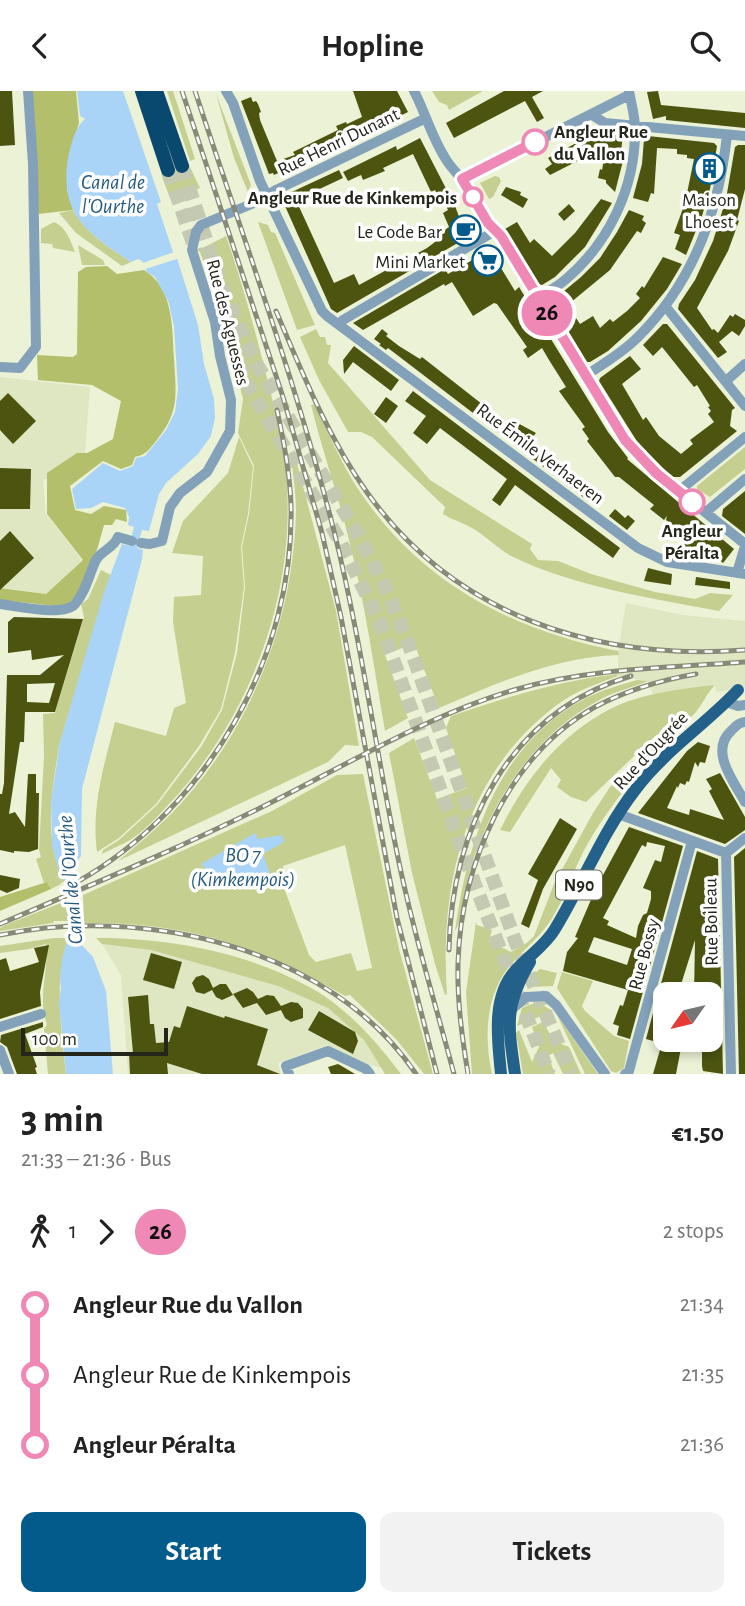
<!DOCTYPE html>
<meta charset="utf-8">
<style>
:root{--surface:#fff;--page:#f2f2f2;--text:#222;--muted:#767676;--accent:#035b8c}
body{margin:0;font-family:"Alegreya Sans",sans-serif;background:var(--page);color:var(--text);height:100vh;display:flex;flex-direction:column;font-size:26px;white-space:nowrap}
*{box-sizing:border-box;margin:0}
p{font-size:23px;color:var(--muted)}
.icon{flex:none;width:38px;height:38px;fill:none;stroke:currentColor;stroke-width:2;stroke-linecap:round;stroke-linejoin:round}
.map{position:relative;height:983px;overflow:hidden}
.details{display:flex;flex-direction:column;background:var(--surface);flex:1}
.details>*{flex:none}
.badge{padding:0 14px;border-radius:23px;font-size:24px;line-height:46px}
.needle{width:46px;rotate:236deg}
.buttons{position:absolute;left:653px;top:891px;display:grid;gap:14px}
.buttons a{display:grid;place-items:center;width:70px;height:70px;border-radius:14px;background:var(--surface);box-shadow:0 4px 10px #0003;font-size:35px}
.scale{position:absolute;left:21px;bottom:18px;width:147px;box-sizing:border-box;padding-left:7px;border:4px solid #24261c;border-top:0;font-size:19px;line-height:24px;white-space:nowrap;color:#24261c;-webkit-text-stroke:5px #fff;paint-order:stroke}
.map>.badge{position:absolute;translate:-50% -50%;box-shadow:0 0 0 4px #fff}
.legs{display:flex;align-items:center;gap:10px;height:77px;padding:0 21px;font-size:23px}
.legs p{margin-inline-start:auto}
.overview{display:flex;align-items:center;justify-content:space-between;height:119px;padding:0 21px}
h1{font-size:38px;font-weight:700;line-height:52px}
.cta{display:flex;gap:14px;margin-top:auto;padding:14px 21px}
.cta a{flex:1;height:80px;border-radius:14px;background:var(--accent);color:#fff;font-size:28px;font-weight:700;line-height:80px;text-align:center}
.cta a+a{background:var(--page);color:var(--text)}
ul{padding:0 21px;list-style:none}
li{display:flex;align-items:center;gap:24px;height:70px;font-size:26px}
li i{display:grid;place-items:center;width:10px;height:100%;margin:0 9px;background:currentColor}
li i::after{content:'';width:18px;height:18px;margin:-9px;border:5px solid;border-radius:50%;background:var(--surface)}
li p{margin-inline-start:auto}
li:first-child i{background:linear-gradient(#0000 50%,currentColor 0)}
li:last-child i{background:linear-gradient(currentColor 50%,#0000 0)}
header{display:flex;justify-content:space-between;align-items:center;height:91px;padding:0 21px;background:var(--surface);font-size:32px;font-weight:700}
.map>svg:first-child{display:block}
</style>
<header><svg class="icon" aria-label="back" viewBox="0 0 24 24"><path d="M15 5l-7 7 7 7"/></svg>Hopline<svg class="icon" aria-label="search" viewBox="0 0 24 24"><circle cx="10" cy="10" r="6"/><path d="M15 15l6 6"/></svg></header>
<div class="map">
<svg width="745" height="983" viewBox="0 0 745 983">
<rect width="100%" height="100%" fill="#ecf2d6"/>
<path fill="#dfe6c2" d="M0 286 90 296 85 363 43 390 46 423 82 469 46 503 0 496Z
M626 512 683 524 745 530V596L716 601 715 594 653 604 648 590 618 585V560Z
M102 853 151 859 278 895 328 917 364 949 382 977 355 969 327 954 278 972 281 983H128L121 884Z"/>
<path fill="#c5cf90" fill-rule="evenodd" d="M167 0H173L195 68 190 70Z
M432 0H483L449 19 447 14 439 11Z
M216 3 251 94 248 101 234 67Z
M189 74 200 97 170 107 161 83Z
M495 85 499 86 501 90 493 106 489 108 480 92Z
M73 119C87 143 108 156 131 171L122 175 76 142 59 122Z
M54 131C67 137 70 149 75 161L53 157 52 153 41 152V138Z
M258 131 268 134 271 141 275 142 315 234 297 239Z
M226 145C244 197 258 250 271 303 277 329 284 355 286 381 297 496 255 614 180 701 165 717 149 737 130 749 122 754 111 758 102 763L103 759 119 749 157 714 201 656 222 619 237 562 245 496 242 456 249 423 254 375 238 342 243 308 233 271 228 231 199 159Z
M78 154 103 169 105 174H82Z
M316 238 320 246H325L327 254H331L328 272 430 389 532 453 530 458 538 469 558 470 591 483 655 501 695 508 710 502 733 504 719 520C651 507 574 496 511 465 497 457 486 445 472 437 462 431 452 429 443 423L445 416 372 346 361 341H348L319 289 300 246Z
M315 313C327 339 338 365 353 390 413 487 508 539 618 560L619 564C555 566 497 592 439 617L414 552 385 564 408 627 385 640C374 577 365 512 349 449 338 404 322 359 311 314Z
M239 346 253 376 248 423 241 456 244 496 235 562 221 618 199 655 156 713 119 747 97 761C91 716 104 674 115 631L166 645 174 617 186 612 173 531 174 506 201 504 203 465 172 462 183 430 228 382Z
M745 356V378L710 406 697 398V395Z
M295 365 336 520 359 655 345 654 328 671 118 770C136 755 154 740 170 724 249 644 294 531 296 419 296 402 293 383 291 366Z
M101 479 111 484 60 651C52 697 42 747 65 791L51 798 47 791 44 792 36 768 41 766 39 759 44 665 43 623 55 622 84 526 81 513 88 508Z
M617 583 618 585C604 590 590 595 578 601 560 610 545 623 531 636 459 706 440 807 447 903L445 904 435 873 412 782 389 662 414 647 437 708 467 697 446 637 451 625C506 606 559 590 617 583Z
M637 589 648 590C633 596 617 600 603 607 537 641 495 704 472 772 467 787 462 831 455 840 468 747 498 653 586 607 602 599 620 594 637 589Z
M715 594C705 604 701 618 690 627 680 635 665 637 654 646L586 711 571 706 557 696 561 689 551 677 510 741 500 739C523 692 555 650 601 623 634 603 678 598 715 594Z
M662 648H668C637 682 609 715 587 754 573 779 565 808 549 832 533 855 506 871 496 898 485 925 486 955 492 983H472L466 901 476 831 477 834 492 839 489 850 511 861 528 851 534 845 554 793 593 722 610 696Z
M363 683 399 858 433 983H424L396 948 350 904 345 905C257 854 187 831 84 832L83 804 272 720 337 684ZM345 754 372 877 357 880 351 862 316 871 309 864 284 797 283 775Z
M66 810 68 830H54L53 832 0 840V837L5 834Z
M54 847H68C54 892 61 937 66 983H48L44 938 47 934C37 906 49 880 46 853L29 858 0 862V855Z
M96 847C170 847 247 861 313 898 348 918 377 951 401 983H385L364 949 328 917 278 895 151 859 102 853Z
M540 878 557 882 553 895 530 896 533 884Z
M562 881 593 890 582 915 585 920 614 945 629 950 624 977 616 982 611 980 557 897Z
M537 911 553 920 517 935 522 917Z
M557 924 598 983H585Z
M543 931 554 950 569 956 581 983H563L553 962 548 965 555 983H523L516 942 519 939 532 971 539 956 532 936Z"/>
<path fill="#b3bf6a" d="M31 0H76L79 32 70 59 67 99 73 119 38 123Z
M107 175 117 183 144 179C174 197 172 237 174 268 176 303 180 321 156 350 149 359 145 364 135 366L132 374 121 378 103 370 70 395 75 419 91 423 104 415 126 419 127 431 116 428 112 434H104C96 462 89 497 64 516L0 509V497L46 503 83 469 47 423V382L77 362H87L113 348 121 310 92 294 38 289 37 264 73 266 77 263 78 181 86 176Z
M47 791 51 798 0 820V806Z"/>
<path fill="#aad4f7" d="M77 0H123L161 111 157 113 173 161 177 167 198 234 204 273 214 308 215 327 211 345 198 363 166 392 159 403 149 440 142 439 137 457 143 459 142 468 82 698 81 765 72 779 79 851 93 866 106 900 113 983H66L59 912 61 897 60 887 62 868 68 847V830L65 791 58 777 52 755 51 710 60 651 104 501 122 453 129 455 134 436 128 434 129 426 125 417 103 411 91 417 76 418 72 398 103 372 120 380 133 375 136 367 145 365 166 339 175 321 178 298 174 236 169 212 155 186 147 181 142 170 138 168 131 171C88 142 59 124 68 67 71 53 75 36 85 28L80 25Z
M255 742 258 748 282 744 284 751 263 763 272 789C242 803 222 800 201 773Z"/>
<path fill="#ecf2d6" d="M177 160 180 167 142 179 140 173Z
M76 784 78 805 63 811 61 792Z
M65 830H81L82 847H65Z"/>
<path fill="#4c5410" fill-rule="evenodd" d="M0 0H12L15 54 0 55Z
M353 0H397L408 21 398 26 395 21 379 30 381 33 274 84 273 82 269 83 241 10 251 6 253 11 256 10 258 13 261 21 259 22 260 29 277 70 295 64 293 61 338 39 336 35 346 31 347 33 362 26Z
M504 0H543L532 6 544 27 537 31 525 10 454 47 446 32Z
M658 0 661 14 745 22V37L666 29V25L653 28 647 1Z
M599 40 623 42 621 62 624 66 615 101 606 92V89L598 87 600 78 602 79 604 68 599 59 550 84 545 78 552 73 548 67Z
M648 45 714 52 717 55 710 98 702 125 686 164 675 158 680 144 674 142 685 112 694 68 687 67V64L677 63V58L657 57 654 103 651 102 648 111 633 107 642 73 644 48Z
M420 47 455 115 466 144 456 153 337 222 331 218 281 106 339 79 343 87 296 109 334 192 354 183 359 194 427 157 439 148 437 144 449 136 443 122 448 119 442 106 439 107 435 99 431 101 413 63 383 77 385 80 363 89 361 84 348 90 343 81 396 55 397 59Z
M738 54H745V98L737 129 739 130 728 160 697 217 712 239 714 238 718 242 730 224 733 226 735 223 745 229V235L739 245 732 240 719 251 727 261 718 267 678 218 679 213 695 189 713 150 726 108 735 56Z
M506 96 521 101 520 104 528 108 523 117 501 104Z
M601 108 612 112 585 156 555 186 542 194 539 193 505 138 517 131 530 152 534 148 552 165 575 142Z
M569 113 575 120 564 130 558 123Z
M629 119 644 125 642 129 646 132 641 142 637 140 610 179 570 212 574 218 572 221 580 233 593 225 600 237 610 228 613 231 627 220 640 207 636 203 642 195 644 197 663 166 682 173 667 198 641 230 608 260 590 271H587L551 212 552 210 581 186 600 167 617 141Z
M490 159 515 200 519 196 608 341 628 367 627 368 734 458 723 472 716 466 713 470 704 469 709 462 698 453 687 466 676 464 683 456 679 453 685 446 666 429 667 425 664 429 650 418 654 414 619 386H615L587 350 589 348 582 338 585 336 559 300 566 296 549 269 542 257 528 267 523 259 527 256 497 213 494 212 473 225 452 191 445 195 444 193 363 239 353 232 445 178 448 183Z
M663 233H667L735 317 732 319 730 335 737 340 680 386H673L667 381 638 352 599 290 600 287 630 265 641 278 622 293 643 329 646 326 659 345 681 363 693 353 690 349 714 331 708 323 711 320 708 316 710 315 697 294 694 296 662 256 653 265 643 254Z
M382 238 388 243 386 245 399 255 420 268 422 266 510 335 514 330 536 342 529 350 581 389 578 391 595 404 588 410 388 257 386 259 379 254 381 253 374 248Z
M354 255 399 289 391 300 353 271 344 283 343 269Z
M413 300 620 457 613 467 515 394 500 415 492 409 507 388 440 337 427 353 413 342 426 325 405 310Z
M8 302 36 330 13 353 0 339V310Z
M386 306 398 315 386 332 374 323Z
M0 377 31 378 30 418H0Z
M745 400V443L722 425 723 418Z
M615 418 625 427 628 424 635 430 627 439 609 425Z
M10 440 34 467 0 499V450Z
M648 477 672 483 671 494 644 490Z
M696 486 730 491V498L695 494Z
M14 526 83 528 55 621H25L24 651H20L9 723 15 721 25 736 28 683H36V702H39L38 758 29 761 14 760V762L0 759V703H2L4 692 7 584H40L64 564 32 569 31 559 8 562V531ZM55 592 49 612 27 611V593Z
M698 651 710 655 705 672 700 671 698 676 695 671 689 691 687 690 685 694 680 692 678 697 677 695 667 717 689 724 690 718 724 729 709 700 712 698 706 688 720 682 745 726V739L725 753 638 722 687 660Z
M560 727 577 738 543 798 529 837 521 833 538 789 528 783Z
M629 736 683 755 630 948 617 944 619 935 613 933 620 914 623 915 628 899 563 880 567 861 578 847 575 846 596 797ZM647 751 665 755 661 771 655 769 643 797 651 800V808L647 822 643 824 638 835 636 847 607 834 609 830 603 827 642 754 646 756ZM594 846 632 858 627 874 588 861Z
M745 757V983H739L734 766Z
M697 760 718 768 723 983 703 980 702 975V950L710 948V903H694L695 849 678 903H665V924L658 943 662 945 660 952 646 948Z
M0 784 20 788 19 797 7 802 0 799Z
M49 854 40 901 41 915 0 928V869L6 867 10 880 39 871 34 857Z
M151 862 182 871 174 898 143 889Z
M203 884 209 888 213 897 220 893H226L233 904 222 909 216 906 212 899 204 903 196 901 192 892 196 886Z
M247 897 253 901 258 908 267 904 274 905 281 915 291 911 298 912 303 918V927L291 931 285 927 281 919 266 924 257 912 243 917 233 903Z
M148 904 150 933H154L156 952 169 951 174 935 180 937 187 915 224 927 225 925 268 938 257 974 280 983H202L167 972 168 983H130L129 962H133L128 906Z
M319 920 355 941 358 950 353 963 308 939Z
M43 931V936L25 943 37 976 35 977 37 983H17L7 956 0 951 1 944Z
M662 952 681 957 676 983H653Z
M338 973 345 977 355 983H331L328 976Z"/>
<g fill="none" stroke-linecap="round" stroke-linejoin="round">
<path stroke="#c4c9b1" stroke-width="14" stroke-dasharray="14 7" stroke-linecap="butt" d="M182 75 221 194 256 272 360 447 388 502 410 557 516 852 571 983
M168 79 196 161
M213 213 250 298 339 448 379 529 474 791 549 983"/>
<path stroke="#83a2ba" stroke-width="10" d="M226 0 233 12 260 90 322 220 327 225 638 457 667 471 745 483
M414 0C426 23 432 48 447 70 453 79 461 86 467 96 477 113 485 132 501 145L625 349 656 382 745 453
M592 24 605 32 745 45
M462 88 629 4
M538 207C547 201 557 196 565 189 609 152 636 96 635 37 635 25 631 12 629 0
M666 216 745 315
M339 233 343 229 495 140
M0 276 20 277 36 256 33 73 28 0
M585 285C603 273 622 262 637 247 693 192 719 120 727 44
M726 290 745 273
M679 400 745 346
M706 421 745 388
M141 452 150 453 162 450 170 416 180 402 207 381 230 340 231 309 220 265 215 231 192 159 196 141 201 134 261 109 274 100 424 28
M737 482 745 455
M0 513C17 515 64 526 75 513 86 501 89 483 96 469 102 459 114 457 118 446L132 450
M726 611 738 615 745 614
M745 631C738 632 736 635 731 640 709 660 734 691 745 711
M618 723 726 762 745 747
M726 762 731 983
M511 919 526 906 546 905 556 914 605 983
M0 936 41 923
M0 959 9 983
M289 983 286 975 328 960 366 978 370 983
M625 983 629 980 692 750"/>
<path stroke="#23618b" stroke-width="12" d="M501 983C498 951 491 907 515 880 528 865 545 855 555 838 583 792 602 742 635 699 664 660 705 634 738 599
M515 983C508 934 504 915 530 871"/>
<path stroke="#0a496f" stroke-width="14" d="M142 0 168 79
M156 0 182 75"/>
<defs>
<path id="rail" d="M182 0 283 306 322 442 341 526 397 827 437 983
M195 0C243 146 296 291 334 440 360 545 375 652 396 757 411 833 434 908 454 983
M276 220C302 281 328 346 366 400 455 526 597 570 745 559
M77 791C208 717 295 564 291 414 290 382 284 351 277 319
M0 833C91 794 182 756 270 712 350 672 429 624 514 599 589 577 668 577 745 571
M0 844C143 814 331 856 416 983
M449 859C451 738 509 621 631 585
M468 983C462 946 457 910 458 872 461 774 507 665 595 616 627 599 661 589 696 583"/>
</defs>
<use href="#rail" stroke="#868a77" stroke-width="5"/>
<use href="#rail" stroke="#fff" stroke-width="2.5" stroke-dasharray="8" stroke-linecap="butt"/>
</g>
<g fill="none" stroke-linecap="round" stroke-linejoin="round">
<defs>
<path id="line-1" d="M535 51 462 88 488 132 501 145 625 349 656 382 692 411"/>
</defs>
<use href="#line-1" stroke="#fff" stroke-width="16"/>
<use href="#line-1" stroke="#f088b6" stroke-width="10"/>
</g>
<defs>
<symbol id="building-ring" viewBox="-11 -11 22 22"><circle r="9.5" fill="#fff" stroke="#035b8c" stroke-width="1.5"/><path d="M-4-6H4V6H1V3H-1V6H-4ZM-2.5-4.3h1.7v1.8h-1.7ZM.8-4.3h1.7v1.8H.8ZM-2.5-1h1.7V.8h-1.7ZM.8-1h1.7V.8H.8Z" fill="#035b8c"/></symbol>
<symbol id="cafe-ring" viewBox="-11 -11 22 22"><circle r="9.5" fill="#fff" stroke="#035b8c" stroke-width="1.5"/><path d="M-5.5-4.5H6V0H3Q3 3.5 0 3.5H-2.5Q-5.5 3.5-5.5 0ZM3-3.2v2h1.7v-2ZM-6 4.5H4V6H-6Z" fill="#035b8c"/></symbol>
<symbol id="supermarket-ring" viewBox="-11 -11 22 22"><circle r="9.5" fill="#fff" stroke="#035b8c" stroke-width="1.5"/><path d="M-6-5.5h2.5l.6 2H6L4.5 2H-2.5L-4.4-4H-6ZM-1.5 3.2a1.3 1.3 0 1 0 .1 0ZM3 3.2a1.3 1.3 0 1 0 .1 0Z" fill="#035b8c"/></symbol>
</defs>
<g fill-rule="evenodd">
<use href="#building-ring" x="692" y="60" width="35" height="35"/>
<use href="#cafe-ring" x="448" y="122" width="35" height="35"/>
<use href="#supermarket-ring" x="470" y="152" width="35" height="35"/>
</g>
<g fill="#fff" stroke="#f088b6" stroke-width="3.5">
<circle cx="535" cy="51" r="12"/>
<circle cx="473" cy="106" r="9"/>
<circle cx="692" cy="411" r="12"/>
</g>
<g text-anchor="middle" stroke-width="7" stroke-linejoin="round" paint-order="stroke">
<rect fill="#fff" stroke="#666760" stroke-width="2" x="556" y="779.5" width="46" height="29" rx="5"/>
<g font-size="18" font-weight="bold" fill="#24261c">
<text x="579" y="800">N90</text>
</g>
<g font-size="19" font-weight="bold" fill="#24261c" stroke="#fff" text-anchor="start">
<text x="554" y="47">Angleur Rue<tspan x="554" dy="22">du Vallon</tspan></text>
<text x="457" y="113" text-anchor="end">Angleur Rue de Kinkempois</text>
<text x="692" y="446" text-anchor="middle">Angleur<tspan x="692" dy="22">Péralta</tspan></text>
</g>
<g font-size="19" fill="#24261c" stroke="#fff">
<text transform="translate(338 50) rotate(-26)" y="7">Rue Henri Dunant</text>
<text transform="translate(229 231) rotate(76)" y="7">Rue des Aguesses</text>
<text transform="translate(541 362) rotate(37)" y="7">Rue Émile Verhaeren</text>
<text transform="translate(650 659) rotate(-47)" y="7">Rue d'Ougrée</text>
<text transform="translate(710 831) rotate(-91)" y="7">Rue Boileau</text>
<text transform="translate(643 863) rotate(-75)" y="7">Rue Bossy</text>
</g>
<g font-size="19" fill="#24261c" stroke="#fff" text-anchor="end">
<text x="709" y="115" text-anchor="middle">Maison<tspan x="709" dy="22">Lhoest</tspan></text>
<text x="442" y="147">Le Code Bar</text>
<text x="465" y="177">Mini Market</text>
</g>
<g font-size="21" font-style="italic" fill="#265b81" stroke="#fff">
<text x="113" y="98">Canal de<tspan x="113" dy="24">l'Ourthe</tspan></text>
<text x="243" y="771">BO 7<tspan x="243" dy="24">(Kimkempois)</tspan></text>
<text transform="translate(70 789) rotate(-95)" y="7">Canal de l'Ourthe</text>
</g>
</g>
</svg>
<div class="buttons">
<a><svg class="needle" viewBox="-14 -14 28 28"><path d="M0-13l5 13h-10z" fill="#e53935"/><path d="M0 13l5-13h-10z" fill="#767676"/></svg></a>
</div>
<div class="scale">100 m</div>
<b class="badge" style="left:547px;top:222px;background:#f088b6;color:#111">26</b>
</div>
<section class="details">
<div class="overview"><div><h1>3 min</h1><p>21:33 – 21:36 · Bus</p></div><b>€1.50</b></div>
<div class="legs"><svg class="icon" aria-label="walk" viewBox="0 0 24 24"><circle cx="13" cy="4" r="2"/><path d="M13 8l-2 6 4 7M11 14l-3 7M7 12l3-4h3l4 4"/></svg>1<svg class="icon" aria-label="forward" viewBox="0 0 24 24"><path d="M9 5l7 7-7 7"/></svg><b class="badge" style="background:#f088b6;color:#111">26</b><p>2 stops</p></div>
<ul>
<li><i style="color:#f088b6"></i><b>Angleur Rue du Vallon</b><p>21:34</p></li>
<li><i style="color:#f088b6"></i><span>Angleur Rue de Kinkempois</span><p>21:35</p></li>
<li><i style="color:#f088b6"></i><b>Angleur Péralta</b><p>21:36</p></li>
</ul>
<div class="cta"><a>Start</a><a>Tickets</a></div>
</section>
